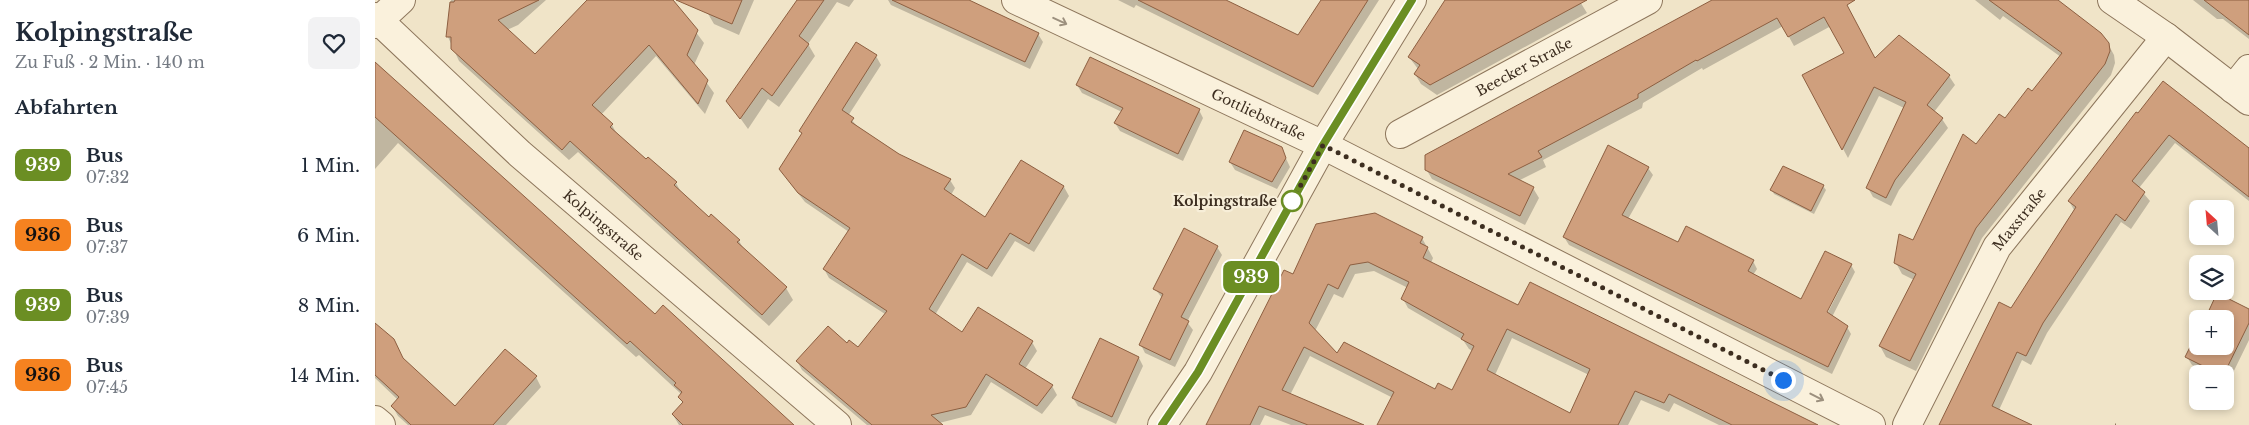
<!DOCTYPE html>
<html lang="de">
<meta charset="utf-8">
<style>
:root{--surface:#fff;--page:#f2f2f3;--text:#1f2937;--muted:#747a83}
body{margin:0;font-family:"Libre Baskerville",serif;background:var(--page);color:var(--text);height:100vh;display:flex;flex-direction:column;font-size:19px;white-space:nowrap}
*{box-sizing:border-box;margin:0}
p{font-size:16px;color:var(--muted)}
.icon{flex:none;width:28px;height:28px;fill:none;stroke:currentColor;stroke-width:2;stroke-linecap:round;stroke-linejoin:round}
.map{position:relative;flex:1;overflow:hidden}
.drawer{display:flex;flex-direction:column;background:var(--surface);width:375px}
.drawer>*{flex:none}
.badge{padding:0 10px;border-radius:8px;font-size:18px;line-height:32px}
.needle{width:32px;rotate:334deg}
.fabs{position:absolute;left:1814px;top:200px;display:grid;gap:10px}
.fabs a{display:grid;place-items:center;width:45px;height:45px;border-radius:8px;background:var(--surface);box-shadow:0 2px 8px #0003;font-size:25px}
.you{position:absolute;width:25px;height:25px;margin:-12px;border:4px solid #fff;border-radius:50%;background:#1a73e8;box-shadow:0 0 0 8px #1a73e833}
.map>.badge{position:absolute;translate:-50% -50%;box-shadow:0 0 0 2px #fff}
h2{padding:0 15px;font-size:19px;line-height:45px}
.round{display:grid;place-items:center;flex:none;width:52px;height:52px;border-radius:8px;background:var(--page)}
.overview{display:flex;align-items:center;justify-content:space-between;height:85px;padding:0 15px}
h1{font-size:24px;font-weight:800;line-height:38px}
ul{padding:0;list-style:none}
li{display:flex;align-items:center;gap:15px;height:70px;padding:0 15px}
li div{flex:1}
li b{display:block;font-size:19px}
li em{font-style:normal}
li .badge{min-width:55px;font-weight:700;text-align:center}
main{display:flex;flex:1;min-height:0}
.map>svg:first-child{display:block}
</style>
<main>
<section class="drawer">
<div class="overview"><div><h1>Kolpingstraße</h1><p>Zu Fuß · 2 Min. · 140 m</p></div><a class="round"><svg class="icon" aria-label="heart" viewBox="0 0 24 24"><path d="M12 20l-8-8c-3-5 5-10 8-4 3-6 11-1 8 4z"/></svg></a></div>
<h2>Abfahrten</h2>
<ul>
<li><span class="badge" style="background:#6b8e23;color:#fff">939</span><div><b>Bus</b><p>07:32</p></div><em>1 Min.</em></li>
<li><span class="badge" style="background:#f58220;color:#111">936</span><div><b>Bus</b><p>07:37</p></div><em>6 Min.</em></li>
<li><span class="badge" style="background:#6b8e23;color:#fff">939</span><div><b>Bus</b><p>07:39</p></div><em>8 Min.</em></li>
<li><span class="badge" style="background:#f58220;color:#111">936</span><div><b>Bus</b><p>07:45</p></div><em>14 Min.</em></li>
</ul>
</section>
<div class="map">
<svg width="1874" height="425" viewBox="0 0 1874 425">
<rect width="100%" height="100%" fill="#f0e4c8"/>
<path fill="#0003" fill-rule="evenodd" d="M76 0H171L143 25 132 30 160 56 213 0H297L329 43 319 65 339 93 330 114 281 56 226 115 237 125 243 136 271 161 301 183 307 194 334 219 364 241 370 251 411 288 418 300 394 326 203 152 194 160 84 61 73 37Z
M337 0H379L364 35 339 24 332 12Z
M423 0H479L474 7 462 2 433 44 440 56 404 107 393 99 373 129 353 101Z
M513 0H590L663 34 668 42 655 69 516 5Z
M743 0H848L924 37 947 0H1004L943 95 761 5 759 8Z
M1071 0H1204L1212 13 1062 95 1046 84 1040 74 1043 69 1034 57Z
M1338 0H1469L1500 59 1524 37 1574 76 1580 85 1559 112 1567 119 1573 128 1524 190 1516 206 1498 197 1493 188 1529 108 1504 96 1473 158 1429 76 1470 53 1456 26 1419 46 1408 26 1328 70 1327 68 1268 103 1267 108 1168 160 1171 167 1143 181 1158 188 1164 198 1150 225 1057 179 1051 169Z
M1600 0H1682L1733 44 1739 55 1740 63 1736 75 1607 238 1541 371 1511 357 1505 346 1539 280 1527 274 1521 263 1538 242 1601 146 1658 93 1686 57 1628 16 1625 20Z
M1818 0H1874V39L1848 19H1842Z
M501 56 506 65 473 116 483 127 523 155 575 180 580 188 576 195 611 218 646 161 689 187 694 196 659 252 640 241 617 277 592 262 560 315 588 334 657 342 662 351 650 369 677 386 682 395 667 414 616 382 596 415 564 423 566 425H492L427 370 422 361 472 345 483 349 510 314 454 278 449 269 474 232 430 202 411 178Z
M0 65 280 316 417 425H304L298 415 308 404 305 397V393L264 355 261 357 23 143 0 169Z
M702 85 824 110 828 118 808 161 745 131 740 123 747 112 707 93Z
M1761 113 1874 150V201L1800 143 1764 188 1775 201 1756 229 1746 222 1672 333 1656 365 1647 360 1624 410 1654 425H1573L1636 309 1699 210 1694 201Z
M1234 146 1273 168 1278 175 1253 219 1304 243 1378 261 1382 269 1378 275 1427 301 1476 265 1480 272 1457 317 1472 327 1476 334 1457 374 1194 245 1189 237ZM1473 267H1476L1450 318 1448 317Z
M906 148 915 167 902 189 860 170 855 162Z
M1409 167 1448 186 1451 190 1439 214 1399 194 1397 190Z
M1047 238 1058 258 1056 263 1144 307 1441 425H1344L1299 403 1294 412 1266 400 1253 425H1004L1018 398 935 356 915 395 987 425H916L890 415 885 425H833L918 276ZM999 271 1033 288 1028 299 1033 308 1088 340 1094 349 1098 351 1078 392 1061 390 963 355 940 331 959 294 968 298 980 274ZM1137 338 1214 375 1195 415 1120 375Z
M842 247 847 255 812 322 818 330 800 367 770 353 766 345 788 299 780 289Z
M1874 310V340L1853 383 1850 382V374H1833L1817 365 1812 357 1822 336V346H1850Z
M0 325 29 361 80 407 161 377 166 387 131 425H33L23 416 17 406 23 400 0 378Z
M726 340 764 358 768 366 741 424 703 406 698 398Z"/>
<path fill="#cf9f7d" stroke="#8d5f41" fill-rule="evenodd" d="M80 0H164L123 20 160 54 212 0H298L323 30 312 55 333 80 323 104 274 45 217 105 238 124 235 127 271 159 273 157 302 182 299 185 334 217 336 214 365 240 362 242 412 287 387 315 195 141 187 150 76 49V37H71L75 2H79Z
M301 0H367L357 24Z
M422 0H449L424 36 434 44 397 96 387 88 365 119 351 101Z
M517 0H594L664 33 650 62Z
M763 0H851L923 35 946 0H993L938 87Z
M1070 0H1212L1055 85 1039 74 1045 65 1033 57Z
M1337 0H1480L1472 5 1500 58 1524 35 1575 75 1552 105 1568 118 1520 180 1511 198 1491 188 1531 102 1499 87 1467 150 1427 75 1469 53 1449 17 1413 37 1402 18 1322 61 1321 60 1263 94V98L1163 151 1167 157 1133 174 1159 187 1145 216 1050 170V155Z
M1614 0H1683L1726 33 1734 43 1735 51 1730 64 1601 228 1535 361 1504 346 1541 274 1519 263 1524 234 1538 240 1588 134 1601 144 1624 114 1630 118 1653 88 1657 91 1687 53Z
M1829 0H1874V35Z
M481 42 502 55 467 110 479 118 476 122 524 154 576 179 569 189 610 217 646 160 689 186 654 244 635 233 612 269 587 254 554 309 587 332 603 307 658 341 644 364 678 385 662 406 611 374 591 407 556 415 568 425H497L421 361 453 326 472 343 474 340 483 347 512 311 448 269 475 228 423 193 404 169 427 133 424 131Z
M715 57 825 109 803 154 739 123 748 108 701 85Z
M0 62 280 314 288 305 419 425H308L297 414 308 402 303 397 307 392 299 385 301 383 255 341 252 344 0 117Z
M1788 81 1874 148V197L1794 135 1757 181 1770 192 1750 221 1741 214 1668 323 1651 356 1642 352 1617 406 1657 425H1564L1624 302 1636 308 1701 207 1693 201 1761 112 1763 113Z
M869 130 907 147 911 158 897 182 854 162Z
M1233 145 1274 167 1247 215 1303 242 1311 226 1379 260 1373 271 1426 299 1450 251 1477 264 1452 312 1473 326 1453 367 1188 237Z
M1408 166 1449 185 1436 211 1395 190Z
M1000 213 1048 237 1045 243 1053 247 1048 258 1143 305 1155 282 1443 425H1357L1294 394 1289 403 1260 391 1243 425H1002L1019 392 929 347 907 390 989 425H933L884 406 875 425H831L909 270 918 274 941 224ZM993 262 1034 282 1026 299 1089 334 1086 339 1099 346 1077 390 1063 383 1060 389 969 342 962 353 934 323 953 284 963 289 975 265ZM1132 329 1215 369 1195 413 1112 370Z
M809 228 843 246 806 317 814 321 795 360 764 345 788 294 778 289Z
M1842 293 1874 309V323L1849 374H1844L1810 357 1822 333V346H1850V319H1830Z
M0 323 19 339 28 358 80 406 130 349 162 376 118 425H36L16 406 24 397 0 375Z
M725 338 764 357 737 417 697 398Z"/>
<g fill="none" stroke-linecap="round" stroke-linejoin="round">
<defs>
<g id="minor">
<path id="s1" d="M641 0 948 145 1496 425"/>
<path d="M1737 0 1791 37 1874 101"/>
<path id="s2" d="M0 17 145 154 462 425"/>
<path d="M0 24 26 0"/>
<path d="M1858 89 1874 69"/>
<path id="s3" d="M1025 134 1273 0"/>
<path d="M0 420 6 425"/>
<path d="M787 425 823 372 948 145 1037 0"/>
<path id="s4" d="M1532 425 1622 247 1791 37"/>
</g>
</defs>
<use href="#minor" stroke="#8d765c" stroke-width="30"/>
<path stroke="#8d765c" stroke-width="3" stroke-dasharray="4 2.5" stroke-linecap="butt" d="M1740 425H1741"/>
<use href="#minor" stroke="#faf1dc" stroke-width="28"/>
</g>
<defs><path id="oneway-shaft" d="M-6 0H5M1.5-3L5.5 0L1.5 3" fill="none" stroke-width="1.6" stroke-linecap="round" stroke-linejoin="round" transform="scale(1.25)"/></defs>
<g stroke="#9c907e">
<use href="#oneway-shaft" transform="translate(685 21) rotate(25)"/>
<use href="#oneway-shaft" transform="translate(1442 397) rotate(27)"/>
</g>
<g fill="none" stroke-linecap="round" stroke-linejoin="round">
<defs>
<path id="line" d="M787 425 823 372 948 145 1037 0"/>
</defs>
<use href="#line" stroke="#fff" stroke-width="11"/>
<use href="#line" stroke="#6b8e23" stroke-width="8"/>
<path stroke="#3d2e20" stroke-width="5" stroke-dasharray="0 9" d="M917 201 948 145 1408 380"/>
</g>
<circle fill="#fff" stroke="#6b8e23" stroke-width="2.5" cx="917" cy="201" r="10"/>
<g text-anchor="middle" stroke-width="4.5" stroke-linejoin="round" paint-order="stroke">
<g font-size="14" fill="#3d2e20" stroke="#f7eed8">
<text dy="5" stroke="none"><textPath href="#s3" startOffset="141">Beecker Straße</textPath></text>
<text dy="5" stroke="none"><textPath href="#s1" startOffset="268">Gottliebstraße</textPath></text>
<text dy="5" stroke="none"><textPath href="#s4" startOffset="235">Maxstraße</textPath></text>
<text dy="5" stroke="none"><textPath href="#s2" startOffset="309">Kolpingstraße</textPath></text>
</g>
<g font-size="14" font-weight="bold" fill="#3d2e20" stroke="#f7eed8" text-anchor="end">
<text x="902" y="206">Kolpingstraße</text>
</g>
</g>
</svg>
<div class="fabs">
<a><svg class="needle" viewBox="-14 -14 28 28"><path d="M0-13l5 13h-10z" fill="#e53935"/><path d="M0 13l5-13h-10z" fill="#747a83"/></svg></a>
<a><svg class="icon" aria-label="layers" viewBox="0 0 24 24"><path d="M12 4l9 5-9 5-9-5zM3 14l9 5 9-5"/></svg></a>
<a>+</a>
<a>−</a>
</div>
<div class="you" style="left:1408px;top:380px"></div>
<b class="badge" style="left:876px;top:277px;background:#6b8e23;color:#fff">939</b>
</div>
</main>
